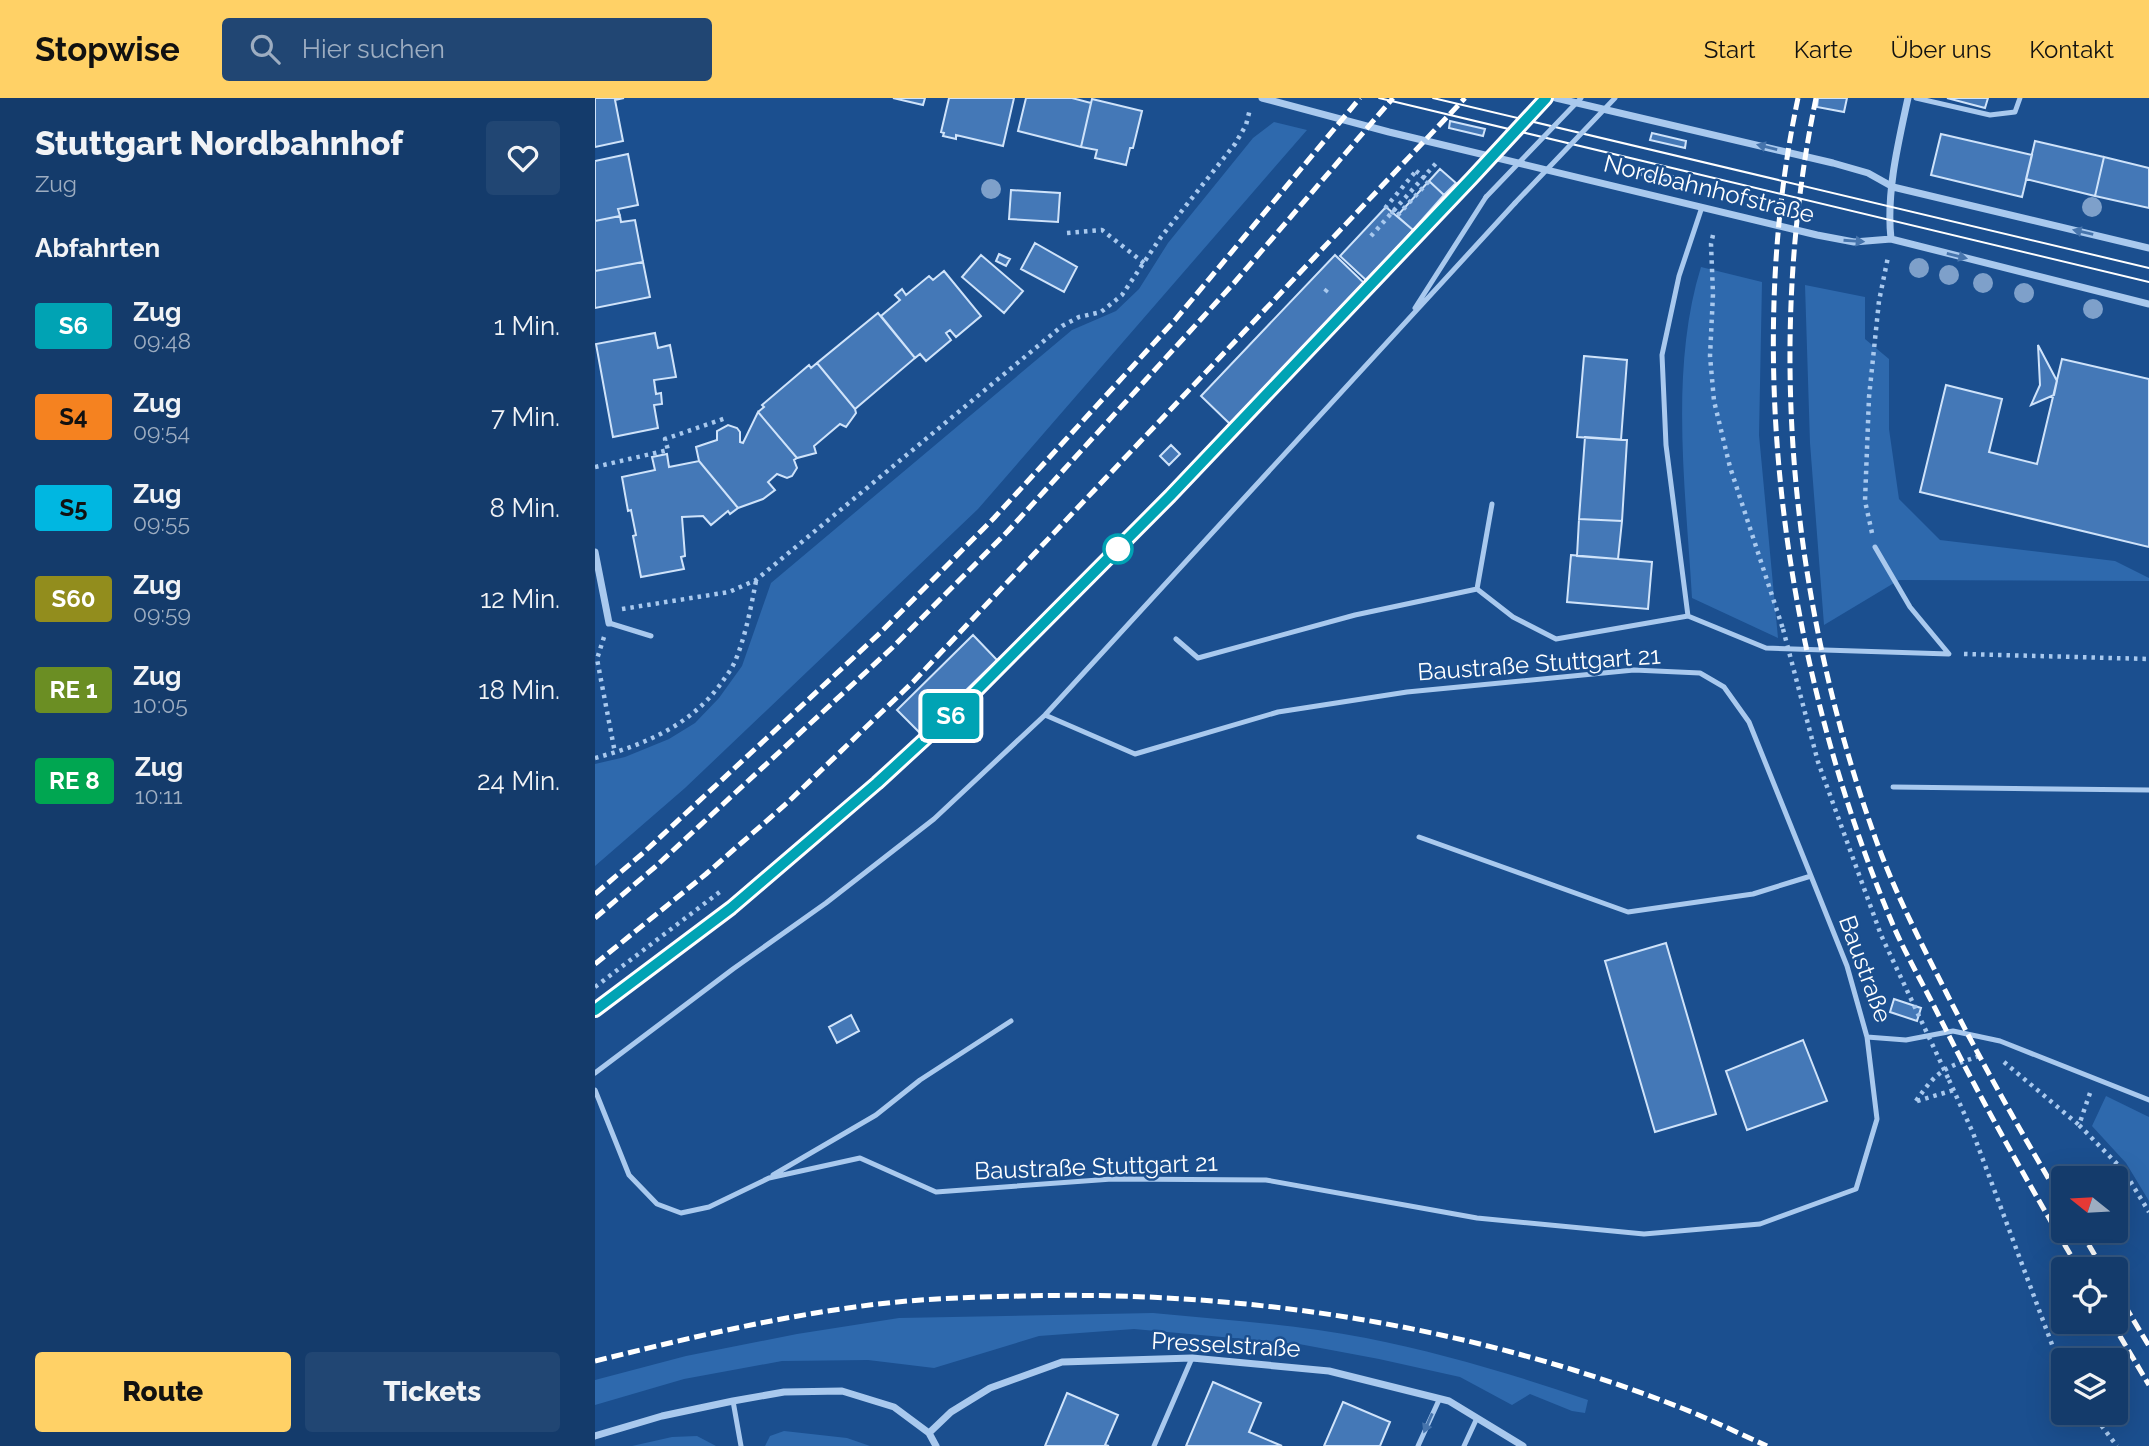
<!DOCTYPE html>
<html lang="de">
<meta charset="utf-8">
<style>
:root{--surface:#143b6b;--page:#214673;--text:#f1f3f6;--muted:#9dadc1;--line:#33557e;--accent:#ffd166}
body{margin:0;font-family:Raleway,sans-serif;background:var(--page);color:var(--text);height:100vh;display:flex;flex-direction:column;font-size:26px;white-space:nowrap}
*{box-sizing:border-box;margin:0}
p{font-size:23px;color:var(--muted)}
.icon{flex:none;width:38px;height:38px;fill:none;stroke:currentColor;stroke-width:2;stroke-linecap:round;stroke-linejoin:round}
.map{position:relative;flex:1;overflow:hidden}
.details{display:flex;flex-direction:column;background:var(--surface);width:595px}
.details>*{flex:none}
.badge{padding:0 14px;border-radius:5px;font-size:24px;line-height:46px}
.needle{width:46px;rotate:288deg}
.fabs{position:absolute;left:1456px;top:1068px;display:grid;gap:14px}
.fabs a{display:grid;place-items:center;width:77px;height:77px;border-radius:7px;background:var(--surface);box-shadow:0 7px 28px #0002,0 0 0 2px var(--line);font-size:35px}
.map>.badge{position:absolute;translate:-50% -50%;box-shadow:0 0 0 4px #fff}
h2{padding:0 35px;font-size:26px;line-height:63px}
.round{display:grid;place-items:center;flex:none;width:74px;height:74px;border-radius:7px;background:var(--page)}
.head{display:flex;align-items:center;justify-content:space-between;height:119px;padding:0 35px}
h1{font-size:33px;font-weight:800;line-height:52px}
.action{display:flex;gap:14px;margin-top:auto;padding:14px 35px}
.action a{flex:1;height:80px;border-radius:7px;background:var(--accent);color:#111;font-size:28px;font-weight:800;line-height:80px;text-align:center}
.action a+a{background:var(--page);color:var(--text)}
ul{padding:0;list-style:none}
li{display:flex;align-items:center;gap:21px;height:91px;padding:0 35px}
li div{flex:1}
li b{display:block;font-size:26px}
li em{font-style:normal}
li .badge{min-width:77px;font-weight:700;text-align:center}
header{display:flex;align-items:center;gap:42px;box-sizing:border-box;height:98px;padding:0 35px;background:var(--accent);color:#111}
header strong{font-size:33px}
nav{display:flex;gap:38px;margin-inline-start:auto;font-size:24px}
.search{width:490px;height:63px;background:var(--page);display:flex;align-items:center;gap:18px;box-sizing:border-box;padding:0 24px;border-radius:7px;color:var(--muted);font-size:26px}
main{display:flex;flex:1;min-height:0}
.map>svg:first-child{display:block}
</style>
<header>
<strong>Stopwise</strong>
<div class="search"><svg class="icon" aria-label="search" viewBox="0 0 24 24"><circle cx="10" cy="10" r="6"/><path d="M15 15l6 6"/></svg>Hier suchen</div>
<nav><a>Start</a><a>Karte</a><a>Über uns</a><a>Kontakt</a></nav>
</header>
<main>
<section class="details">
<div class="head"><div><h1>Stuttgart Nordbahnhof</h1><p>Zug</p></div><a class="round"><svg class="icon" aria-label="heart" viewBox="0 0 24 24"><path d="M12 20l-8-8c-3-5 5-10 8-4 3-6 11-1 8 4z"/></svg></a></div>
<h2>Abfahrten</h2>
<ul>
<li><span class="badge" style="background:#00a3b4;color:#fff">S6</span><div><b>Zug</b><p>09:48</p></div><em>1 Min.</em></li>
<li><span class="badge" style="background:#f58220;color:#111">S4</span><div><b>Zug</b><p>09:54</p></div><em>7 Min.</em></li>
<li><span class="badge" style="background:#00b7e1;color:#111">S5</span><div><b>Zug</b><p>09:55</p></div><em>8 Min.</em></li>
<li><span class="badge" style="background:#928d1d;color:#fff">S60</span><div><b>Zug</b><p>09:59</p></div><em>12 Min.</em></li>
<li><span class="badge" style="background:#6b8e23;color:#fff">RE 1</span><div><b>Zug</b><p>10:05</p></div><em>18 Min.</em></li>
<li><span class="badge" style="background:#00a651;color:#fff">RE 8</span><div><b>Zug</b><p>10:11</p></div><em>24 Min.</em></li>
</ul>
<div class="action"><a>Route</a><a>Tickets</a></div>
</section>
<div class="map">
<svg width="1554" height="1348" viewBox="0 0 1554 1348">
<rect width="100%" height="100%" fill="#1b4f8f"/>
<path fill="#2e69ad" d="M679 24 712 32 383 411 90 690 0 768V666L30 659 74 641 100 625 124 600 147 568 176 485 477 232 521 213 544 191 573 145 658 40Z
M1106 169 1167 184 1164 337 1183 540 1097 500C1091 394 1074 272 1106 169Z
M1210 187 1270 199V241L1294 261V331L1304 401 1345 442 1520 463 1554 480V483L1304 482 1229 527 1215 345Z
M1511 998 1554 1019V1103L1531 1065 1497 1028Z
M558 1215C629 1222 701 1226 771 1240 847 1255 920 1277 993 1302L990 1315 977 1313 935 1296 917 1307 865 1279 784 1261 704 1246 539 1231 444 1238 339 1270 273 1262 187 1263 89 1281 0 1307V1282L91 1258 202 1236 304 1220Z
M189 1333 252 1340 275 1348H170L175 1338Z
M102 1338 121 1348H37L77 1339Z"/>
<path fill="#4478b7" stroke="#cfe3fa" stroke-width="2" d="M0 0H29L20 2 28 43 0 49Z
M298 0H330L328 7Z
M354 0H419L408 48 361 37V41L348 38 349 35 346 34Z
M431 0H477L496 5 486 49 423 33Z
M1223 0H1252L1249 14 1222 9Z
M1352 0H1393L1390 10Z
M497 1 547 13 538 50H535L531 67 500 60 502 52 486 49Z
M855 23 890 31 888 38 854 30Z
M1057 35 1091 43 1090 50 1055 42Z
M1346 36 1437 57 1427 99 1336 77Z
M1440 43 1509 59 1500 98 1431 81Z
M33 56 43 107 23 111 25 118 0 123V63Z
M1509 59 1554 70V110L1500 98Z
M845 71 861 85 849 97 834 83Z
M1047 71 1082 79 1081 85 1046 77Z
M834 83 849 97 818 132 802 118Z
M416 92 465 95 463 124 414 121Z
M791 109 818 132 772 183 745 158Z
M25 118 26 124 40 122 48 164 0 173V123Z
M440 145 482 169 469 194 426 171Z
M404 156 415 161 411 168 401 163Z
M386 157 428 193 409 215 367 179Z
M740 157 769 185 635 326 606 298Z
M48 164 55 199 0 210V173Z
M349 173 386 218 361 239 355 232 351 235 356 242 331 263 325 256 320 260 286 218 305 202 300 197 307 191 311 197 334 178 338 182Z
M283 215 320 260 260 311 222 265Z
M60 235 63 250 75 247 81 279 59 282 61 296 66 295 67 306 59 307 63 330 18 339 1 246Z
M1443 247 1462 283 1459 297 1436 307 1445 287Z
M989 258 1032 262 1026 342 982 339Z
M1467 261 1554 281V449L1325 394 1351 287 1407 301 1394 354 1442 366Z
M222 265 260 311 261 315 251 329 245 326 219 348 221 355 202 360 163 314 169 309 167 307 214 267 216 270Z
M163 314 202 360 199 362 202 370 197 378 192 380 182 376 173 384 180 392 168 401 143 410 104 363 101 349 122 342V333L133 327 142 330 145 334V344L148 345Z
M990 339 1032 342 1027 423 984 421Z
M576 347 585 356 574 367 565 358Z
M72 356 74 369 104 363 143 410 135 416 133 413 116 427 108 418 87 419 90 458 86 459 89 471 46 479 38 438 41 437 36 412 33 413 27 379 60 372 57 359Z
M984 421 1027 423 1023 461 982 458Z
M976 457 1057 464 1053 511 972 504Z
M378 537 402 562 326 636 302 612Z
M1071 845 1121 1016 1060 1034 1010 863Z
M1299 901 1326 910 1322 923 1295 914Z
M256 917 264 933 242 945 234 929Z
M1208 942 1232 1003 1152 1032 1131 973Z
M618 1284 666 1305 654 1334 687 1348H591Z
M472 1295 523 1317 510 1347 514 1348H450Z
M748 1304 795 1324 785 1348H729Z"/>
<g fill="none" stroke-linecap="round" stroke-linejoin="round">
<path stroke="#a9c9ee" stroke-width="4.5" stroke-dasharray="3.5 5" stroke-linecap="butt" d="M821 73 834 83 802 118 791 109Z
M472 135 507 132 549 165
M1118 137 1116 146 1118 196 1115 258 1119 303 1135 369 1188 531
M776 138 843 63
M730 194 735 188
M0 369 73 352 70 341 131 320
M1277 435 1270 403 1274 299 1284 203 1293 159
M27 511 134 494 161 482 467 228 484 219 506 214 527 197 566 139 640 46 651 27 655 11
M9 539 2 561 20 655
M1369 556 1554 561
M0 660C49 647 97 627 127 584 132 577 138 569 141 561 151 536 156 509 161 483
M0 889 126 793
M1409 964 1484 1027
M1354 982 1378 1035 1468 1276
M1495 995 1484 1027 1529 1073 1554 1114
M1321 1003C1344 970 1350 970 1387 957
M1322 1003 1359 992
M1496 1314 1522 1348"/>
<path stroke="#a9c9ee" stroke-width="5" d="M1321 0 1395 17 1420 14 1425 0
M820 210 891 99
M882 491 897 406
M1093 518 1171 550 1354 556 1315 509 1280 449
M14 525 56 538
M581 541 603 560 760 517 882 491 918 519 961 541 1093 518 1071 347 1067 257 1084 178 1107 109
M450 617 540 656 683 614 812 594 1039 572 1105 575 1129 589 1154 624 1216 778 1158 796 1033 814 824 739
M1298 689 1554 692
M1272 939 1311 942 1358 933 1405 943 1554 1002
M0 975 138 871 231 805 339 721 450 617 920 105
M0 992 34 1077 62 1106 86 1115 114 1109 174 1080 265 1060 341 1094 517 1081 671 1082 882 1120 1049 1136 1165 1126 1261 1091 1282 1021 1272 939 1252 868 1216 778
M178 1077 281 1017 325 982 416 923
M138 1303 146 1348
M559 1348 597 1260
M823 1348 844 1302
M869 1348 882 1320"/>
<path stroke="#a9c9ee" stroke-width="7" d="M667 0 794 34 1222 137 1259 144 1296 141 1554 206
M961 0 1238 65 1273 75 1298 89 1554 150
M1296 141C1291 95 1303 46 1313 0
M0 454 14 525
M334 1335 356 1314 395 1290 467 1264 597 1260 734 1273 854 1303 928 1348
M0 1338 67 1318 138 1303 189 1294 247 1293 299 1309 334 1335 341 1348"/>
<path stroke="#fff" stroke-width="2" d="M784 0 1554 184
M838 0 1554 170"/>
<path stroke="#fff" stroke-width="5" stroke-dasharray="12 5" stroke-linecap="butt" d="M1203 0C1146 268 1192 576 1298 827 1311 857 1328 886 1343 916 1386 1002 1434 1087 1484 1171
M1221 0C1170 246 1196 506 1281 742 1300 795 1326 845 1352 896 1388 967 1427 1036 1468 1105
M0 796 47 756 285 535 399 420 580 222 765 0
M0 820 60 769 298 549 413 433 639 185 798 0
M0 866 111 776 192 705 318 584 870 0
M0 912 136 810 282 685 370 605 575 398 878 80 951 0
M1485 1132 1508 1171
M1521 1193 1554 1248
M1516 1223 1554 1287
M0 1263C86 1242 172 1221 260 1209 315 1201 372 1199 428 1198 652 1192 880 1228 1089 1311 1117 1322 1145 1336 1172 1348"/>
<path stroke="#a9c9ee" stroke-width="4.5" stroke-dasharray="3.5 5" stroke-linecap="butt" d="M1188 531 1223 664 1286 837 1354 982"/>
<path stroke="#a9c9ee" stroke-width="5" d="M891 99 986 0
M920 105 1020 0"/>
</g>
<g fill="#7ea0ca">
<circle cx="396" cy="91" r="10"/>
<circle cx="1497" cy="109" r="10"/>
<circle cx="1324" cy="170" r="10"/>
<circle cx="1354" cy="177" r="10"/>
<circle cx="1388" cy="185" r="10"/>
<circle cx="1429" cy="195" r="10"/>
<circle cx="1498" cy="211" r="10"/>
</g>
<defs><path id="oneway-solid" d="M-6-.8H1V-3.2L6.5 0L1 3.2V.8H-6Z" transform="scale(1.75)"/></defs>
<g fill="#4674ac">
<use href="#oneway-solid" transform="translate(1172 49) rotate(-166)"/>
<use href="#oneway-solid" transform="translate(1488 134) rotate(-167)"/>
<use href="#oneway-solid" transform="translate(1259 143) rotate(4)"/>
<use href="#oneway-solid" transform="translate(1362 158) rotate(14)"/>
<use href="#oneway-solid" transform="translate(833 1325) rotate(114)"/>
</g>
<g fill="none" stroke-linecap="round" stroke-linejoin="round">
<defs>
<path id="line" d="M0 912 136 810 282 685 369 605 575 398 877 80 951 0"/>
</defs>
<use href="#line" stroke="#fff" stroke-width="16"/>
<use href="#line" stroke="#00a3b4" stroke-width="10"/>
</g>
<circle fill="#fff" stroke="#00a3b4" stroke-width="3.5" cx="523" cy="451" r="14"/>
<g text-anchor="middle" stroke-width="5" stroke-linejoin="round" paint-order="stroke">
<g font-size="24" fill="#fff" stroke="#1b4f8f">
<text transform="translate(1114 91) rotate(14)" y="8">Nordbahnhofstraße</text>
<text transform="translate(944 566) rotate(-4)" y="8">Baustraße Stuttgart 21</text>
<text transform="translate(1270 871) rotate(70)" y="8">Baustraße</text>
<text transform="translate(501 1069) rotate(-2)" y="8">Baustraße Stuttgart 21</text>
<text transform="translate(631 1247) rotate(3)" y="8">Presselstraße</text>
</g>
</g>
</svg>
<div class="fabs">
<a><svg class="needle" viewBox="-14 -14 28 28"><path d="M0-13l5 13h-10z" fill="#e53935"/><path d="M0 13l5-13h-10z" fill="#9dadc1"/></svg></a>
<a><svg class="icon" aria-label="locate" viewBox="0 0 24 24"><circle cx="12" cy="12" r="6"/><path d="M12 2v4M12 18v4M2 12h4M18 12h4"/></svg></a>
<a><svg class="icon" aria-label="layers" viewBox="0 0 24 24"><path d="M12 4l9 5-9 5-9-5zM3 14l9 5 9-5"/></svg></a>
</div>
<b class="badge" style="left:356px;top:618px;background:#00a3b4;color:#fff">S6</b>
</div>
</main>
